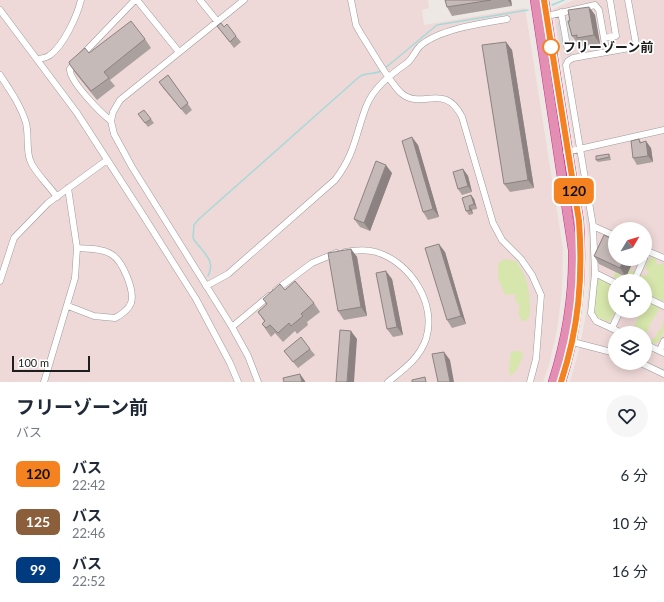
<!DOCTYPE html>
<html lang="ja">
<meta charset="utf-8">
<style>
:root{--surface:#fff;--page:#f6f6f7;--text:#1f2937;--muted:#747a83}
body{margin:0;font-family:Lato,"Noto Sans JP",sans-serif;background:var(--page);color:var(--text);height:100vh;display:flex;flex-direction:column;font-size:15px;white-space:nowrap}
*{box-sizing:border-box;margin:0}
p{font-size:13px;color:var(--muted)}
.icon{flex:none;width:22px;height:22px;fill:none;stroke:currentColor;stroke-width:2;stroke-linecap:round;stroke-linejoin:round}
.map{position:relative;height:382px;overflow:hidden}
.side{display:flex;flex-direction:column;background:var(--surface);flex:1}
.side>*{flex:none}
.badge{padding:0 8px;border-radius:6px;font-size:14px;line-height:26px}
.needle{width:26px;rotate:52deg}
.buttons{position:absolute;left:608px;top:222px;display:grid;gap:8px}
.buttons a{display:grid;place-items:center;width:44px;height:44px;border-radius:50%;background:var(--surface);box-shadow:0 2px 10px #0003;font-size:20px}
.scale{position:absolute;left:12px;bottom:10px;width:78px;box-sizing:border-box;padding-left:4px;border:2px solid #1e1e1e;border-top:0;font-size:11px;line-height:14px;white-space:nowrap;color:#1e1e1e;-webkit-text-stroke:3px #fff;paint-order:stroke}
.map>.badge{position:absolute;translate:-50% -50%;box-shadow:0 0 0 2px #fff}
.round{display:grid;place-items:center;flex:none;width:42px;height:42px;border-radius:21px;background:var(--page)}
.headline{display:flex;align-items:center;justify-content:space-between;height:68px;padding:0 16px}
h1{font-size:19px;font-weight:700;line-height:30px}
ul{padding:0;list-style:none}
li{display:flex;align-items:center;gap:12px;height:48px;padding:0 16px}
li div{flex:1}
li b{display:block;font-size:15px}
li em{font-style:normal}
li .badge{min-width:44px;font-weight:700;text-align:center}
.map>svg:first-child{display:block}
</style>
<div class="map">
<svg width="664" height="382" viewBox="0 0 664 382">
<rect width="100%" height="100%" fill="#eee8e4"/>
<path fill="#efd8d8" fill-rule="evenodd" d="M0 0H428L429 8 422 10 424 25 525 8 563 249 562 291 557 330 549 365 543 382H0Z
M574 0H664V382H570L580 346 586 314 589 285V241L553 9ZM615 229H645V259H615ZM615 281H645V311H615ZM615 333H645V363H615Z"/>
<path fill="#d7e6ac" d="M654 257 656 259V263L660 265 664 262V300L662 301 648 294 649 289 645 287V281H638L641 275 646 276 648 272 645 267 649 259Z
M504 259 516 261C528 276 532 300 529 318L522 322 518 313 520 306 515 300 516 294 505 295 498 278V264Z
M630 268 634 272 630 281H621L614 278 615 272 626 277Z
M600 279 615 286 616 311 609 322 597 317 593 311 597 281Z
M645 301 660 308 650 324 645 339V333L629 331 631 328H633L641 311H645Z
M664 319V331L659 342 652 344 651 341 653 338H655L659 330H661Z
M515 351H521L523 355 517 370 510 376C508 369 510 359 511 352Z"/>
<path fill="#dadada" d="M569 18 574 47 561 49 557 24Z"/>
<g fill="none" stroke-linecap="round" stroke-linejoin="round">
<path stroke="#a6dad9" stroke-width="1.5" d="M552 5 564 0
M384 69 437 25 528 10
M208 276C217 260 201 251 193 238L194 225 199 219 359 77C366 72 373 75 381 71"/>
<defs>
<path id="minor" d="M137 0 179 52
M200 0 217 21
M244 0 120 100 113 112 111 121 114 134 132 167 232 327 248 356 258 382
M351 0 356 25 361 34C371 49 389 82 401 93 422 111 444 81 462 117L493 223 502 240 521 259 532 275 541 295 536 359 530 382
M0 10 77 113 141 212 196 299 230 363 238 382
M561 12 568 51
M547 16 595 5 599 10 605 44
M604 38 616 36 610 0
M82 55 135 0
M38 59C42 58 47 58 50 55 64 45 77 16 81 0
M75 62 70 69C69 81 101 113 111 121
M0 75C10 90 21 106 26 123 29 135 26 149 30 160 34 172 49 185 57 197
M566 152 664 130
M593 226 615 236
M645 250 664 258
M345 252C355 250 366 249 376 252 410 262 437 303 426 339 419 359 404 369 388 382
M595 273 615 283
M0 281 14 238 48 203 107 160
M634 281 644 259
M206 286 228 274 335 180C355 154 355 136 366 107 373 88 390 75 407 63 413 58 415 51 420 46 439 29 483 23 507 19
M276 290 312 263 336 253
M645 297 664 306
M68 306 94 316 115 318C121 315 129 309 131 303 135 291 123 261 111 254 101 248 88 249 77 248
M232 327 269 296
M612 328 620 311
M622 333 596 321 591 313 595 273 593 226 566 65 568 61 573 58 635 47 636 44 628 0
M573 342 615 353
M645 344 664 353
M660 350 664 341
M641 363 664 374
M44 382 75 278 77 248 68 188"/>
<path id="highway" d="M535 0 573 250C574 296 567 338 553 382
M544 0 579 221C583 277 578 328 561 382"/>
</defs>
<use href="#minor" stroke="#9b9b9b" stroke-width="7"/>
<use href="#highway" stroke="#d12d8e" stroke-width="10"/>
<use href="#minor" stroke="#fff" stroke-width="6"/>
<use href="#highway" stroke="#e28fb3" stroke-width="9"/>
</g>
<path fill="#aaa09e" d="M445 0H511L512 6 452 16 447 7Z
M589 7 595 15 600 44 583 47 581 44H578L572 36 570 21Z
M217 26 236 36 241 42 234 48Z
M145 39 151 48 110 80 115 86 97 100 76 74 70 65 89 53Z
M506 42 512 50 534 188 510 192 504 184Z
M168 75 192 110 186 115 163 88 159 82Z
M138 114 151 119 154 123 148 127Z
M639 139 641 142 651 148 653 162 637 165 633 158Z
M418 145 439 217 428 220 423 212Z
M609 154 610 156 611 160 598 162 596 160Z
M463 169 468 176 472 192 462 195 458 189Z
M392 173 370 231 360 227 354 219Z
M471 195 474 199 477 209 472 210 473 214 469 215 466 211Z
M351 249 357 257 367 316 344 320 338 311Z
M445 252 466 324 452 328 447 320Z
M594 256 615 259H634L626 277 599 264Z
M392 279 403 335 393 337 387 329Z
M285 290 314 303 320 312 307 322 308 325 297 334 295 331 283 342 275 333 271 337 262 324 264 321 258 312Z
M310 349 315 355 298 368 284 351Z"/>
<path fill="#8b8281" d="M508 0H511L512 6Z
M589 7 595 15 600 44 594 35Z
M506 42 512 50 534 188 528 180Z
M412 137 418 145 439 217 433 209Z
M646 141 651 148 653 162 648 156Z
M386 165 392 173 370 231 364 223Z
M463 169 468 176 472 192 468 186Z
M471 195 474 199 477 209 474 204Z
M469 206 472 210 473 214 470 210Z
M439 244 445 252 466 324 461 316Z
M351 249 357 257 367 316 361 307Z
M624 259H634L626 277 620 268Z
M386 271 392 279 403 335 397 327Z
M351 331 357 339 354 382H347Z
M444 352 450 360 454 382H450Z
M300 374 305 381V382H302Z"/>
<path fill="#c6bab8" stroke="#8b8281" d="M445 0H491L447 7Z
M589 7 594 35 577 38V35L572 36 568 21H570L568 10Z
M131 21 145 39 104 72 109 78 91 91 70 65 69 62 85 48 89 53Z
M221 23 224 27 227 24 236 36 230 42 217 26Z
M506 42 528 180 504 184 482 45Z
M168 75 188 103 181 109 159 82Z
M144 110 151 119 145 123 138 114Z
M412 137 433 209 423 212 402 141Z
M639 139 640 143 646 141 648 156 633 158 631 141Z
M609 154V157L596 160V156Z
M376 161 386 165 364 223 354 219Z
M463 169 468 186 458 189 453 172Z
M471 195 474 204 469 206 470 210 466 211 462 198Z
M604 235 615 240V259H624L620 268 594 256Z
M439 244 461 316 447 320 425 248Z
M351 249 361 307 338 311 328 253Z
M386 271 397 327 387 329 376 273Z
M295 281 314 303 301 314 303 316 291 326 289 323 278 333 270 325 266 328 262 324 265 321 258 312 267 304 263 299 280 284 285 290Z
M340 330 351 331 347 382H336Z
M301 337 310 349 293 362 284 351Z
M444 352 450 382H438L432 354Z
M300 374 302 382H284L283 378Z
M425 377 426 382H412V380Z"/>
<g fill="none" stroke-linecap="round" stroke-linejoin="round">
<defs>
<path id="line" d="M544 0 579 221C583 278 579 327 561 382"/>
</defs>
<use href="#line" stroke="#fff" stroke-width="9"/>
<use href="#line" stroke="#f58220" stroke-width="6"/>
</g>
<circle fill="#fff" stroke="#f58220" stroke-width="2" cx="551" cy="47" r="8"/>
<g text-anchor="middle" stroke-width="3.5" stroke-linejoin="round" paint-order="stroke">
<g font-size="13" font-weight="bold" fill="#1e1e1e" stroke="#fff" text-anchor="start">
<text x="563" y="52">フリーゾーン前</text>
</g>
</g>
</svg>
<div class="buttons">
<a><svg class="needle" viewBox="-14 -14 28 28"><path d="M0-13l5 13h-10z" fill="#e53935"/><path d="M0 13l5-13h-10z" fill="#747a83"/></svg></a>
<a><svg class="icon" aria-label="locate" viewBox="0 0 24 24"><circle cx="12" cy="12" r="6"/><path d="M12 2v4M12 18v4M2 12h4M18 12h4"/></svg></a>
<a><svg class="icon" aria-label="layers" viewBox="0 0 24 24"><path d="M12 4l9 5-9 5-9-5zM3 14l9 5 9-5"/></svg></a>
</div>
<div class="scale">100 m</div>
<b class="badge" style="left:574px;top:191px;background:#f58220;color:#111">120</b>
</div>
<section class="side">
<div class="headline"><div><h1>フリーゾーン前</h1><p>バス</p></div><a class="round"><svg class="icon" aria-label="heart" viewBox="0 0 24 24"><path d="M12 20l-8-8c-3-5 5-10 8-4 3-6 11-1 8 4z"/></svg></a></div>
<ul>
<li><span class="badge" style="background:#f58220;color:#111">120</span><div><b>バス</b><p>22:42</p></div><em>6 分</em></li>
<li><span class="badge" style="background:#8b5e3c;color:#fff">125</span><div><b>バス</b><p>22:46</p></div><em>10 分</em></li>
<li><span class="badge" style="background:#003b80;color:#fff">99</span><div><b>バス</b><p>22:52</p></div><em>16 分</em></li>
</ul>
</section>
